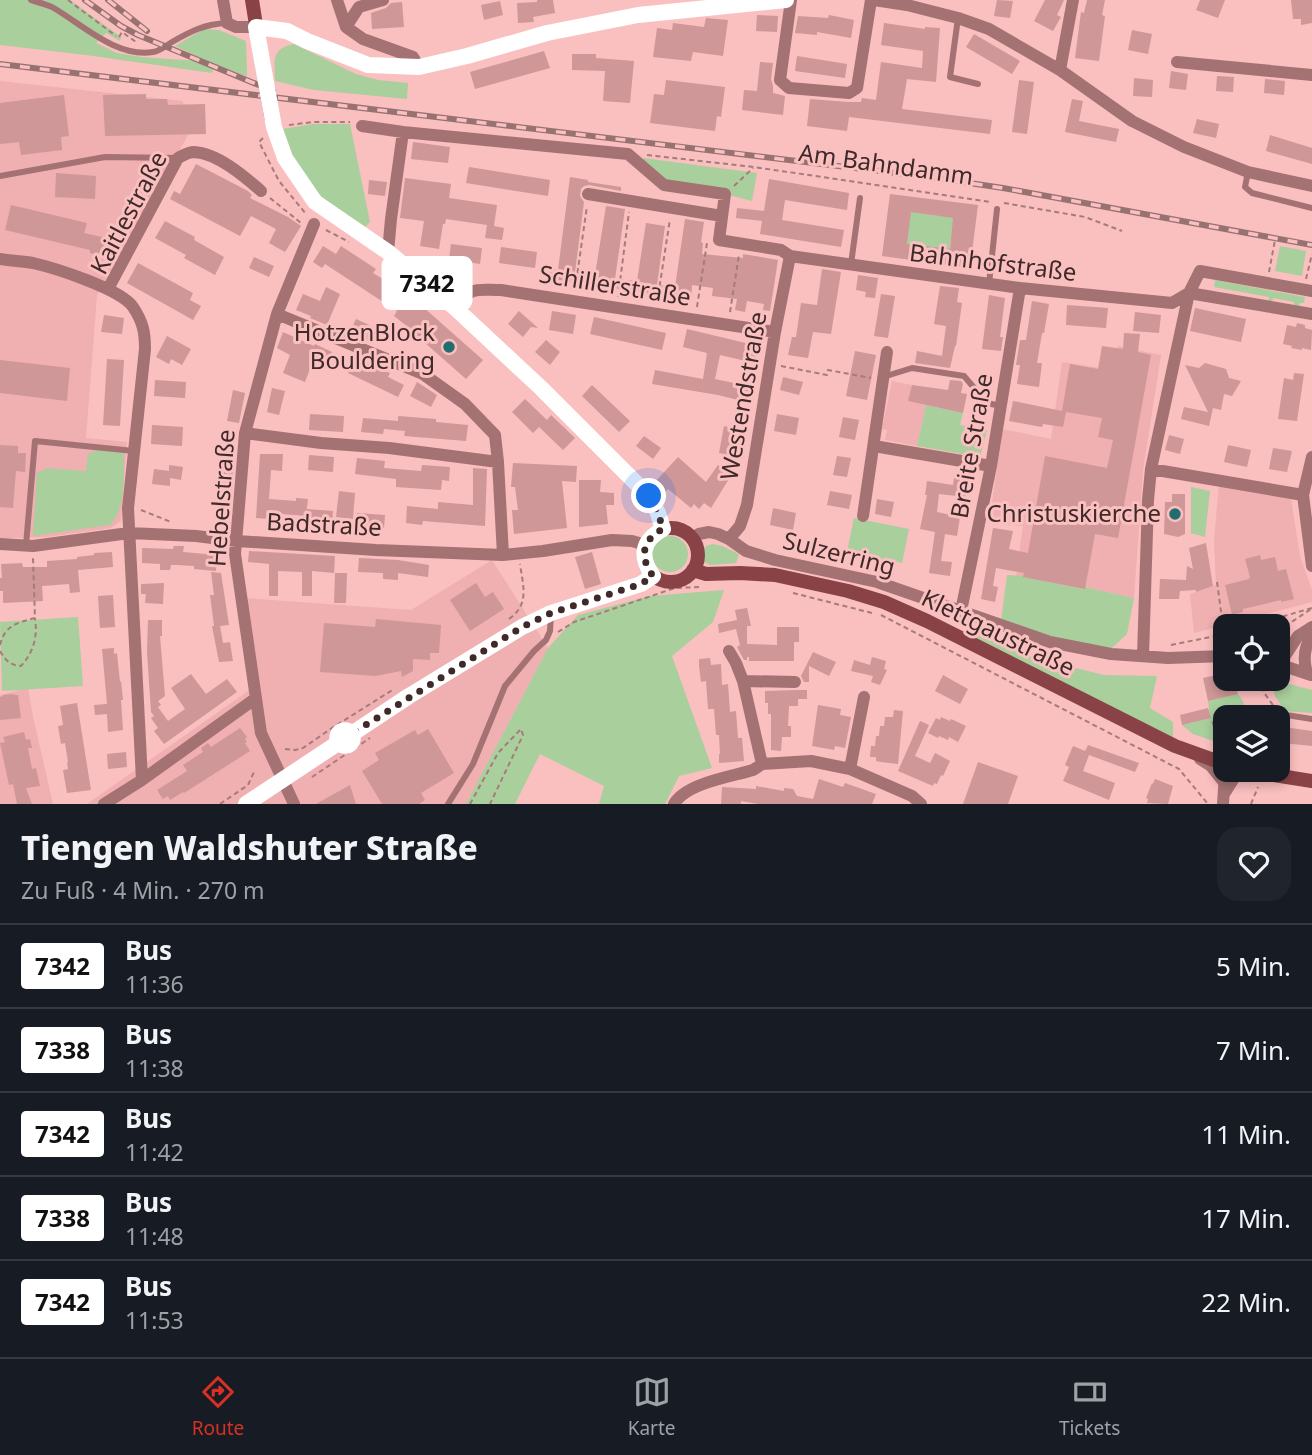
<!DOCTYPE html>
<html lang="de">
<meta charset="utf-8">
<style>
:root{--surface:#171b24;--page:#20242c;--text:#f1f3f6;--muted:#9ea1a6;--line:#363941;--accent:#d93025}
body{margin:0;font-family:"Noto Sans",sans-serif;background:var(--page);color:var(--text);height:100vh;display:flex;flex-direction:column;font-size:26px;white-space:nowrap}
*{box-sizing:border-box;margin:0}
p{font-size:23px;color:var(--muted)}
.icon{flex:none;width:38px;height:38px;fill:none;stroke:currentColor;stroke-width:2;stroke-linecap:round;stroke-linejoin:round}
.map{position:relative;height:804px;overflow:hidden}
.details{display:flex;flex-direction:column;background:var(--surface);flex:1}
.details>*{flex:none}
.badge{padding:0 14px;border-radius:5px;font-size:24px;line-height:46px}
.controls{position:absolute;left:1213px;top:614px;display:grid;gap:14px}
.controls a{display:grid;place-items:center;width:77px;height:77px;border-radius:14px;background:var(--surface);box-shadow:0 4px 10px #0003;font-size:35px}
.you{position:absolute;width:35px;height:35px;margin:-18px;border:5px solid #fff;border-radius:50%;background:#1a73e8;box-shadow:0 0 0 10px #1a73e833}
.map>.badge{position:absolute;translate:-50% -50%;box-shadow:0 0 0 4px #fff}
.round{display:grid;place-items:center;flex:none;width:74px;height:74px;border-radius:21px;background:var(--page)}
.summary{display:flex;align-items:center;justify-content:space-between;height:119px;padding:0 21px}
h1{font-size:33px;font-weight:800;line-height:52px}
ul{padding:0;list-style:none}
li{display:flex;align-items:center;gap:21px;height:84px;padding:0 21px;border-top:2px solid var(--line)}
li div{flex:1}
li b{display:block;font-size:26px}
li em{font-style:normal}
li .badge{min-width:77px;font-weight:700;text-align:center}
.dock{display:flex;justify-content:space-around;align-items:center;height:98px;border-top:2px solid var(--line);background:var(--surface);font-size:19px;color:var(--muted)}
.dock a{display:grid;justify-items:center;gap:4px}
.dock .on{color:var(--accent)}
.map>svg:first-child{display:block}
</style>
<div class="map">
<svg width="1312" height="804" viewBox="0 0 1312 804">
<rect width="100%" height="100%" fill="#fabfbf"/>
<path fill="#f0afb0" d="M0 81 183 101 188 135 97 295 86 438 127 442 121 521 111 528 47 537 10 538 0 541Z
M1118 346 1161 355 1143 470 1134 598 1086 587 1085 589 1016 577 1023 526 989 522 1003 429 1051 439 1062 362 1113 370Z
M892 381 912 385 909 401 926 405 917 446 885 440 887 430 882 429Z
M1219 484 1291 499 1300 556 1312 590V602L1194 633 1190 594 1216 585 1214 540Z
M492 560 548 648 466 804H87L251 689 244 598 411 610Z
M28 688 33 717 53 804H0V695Z"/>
<path fill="#a9cf9d" d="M0 0H70L121 37 120 41 106 33 96 43 117 53 141 57 199 61 214 67 212 73 86 55 0 45Z
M204 29 219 30 246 41 247 76 224 69 175 46Z
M294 44 356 74 378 80 408 83 407 99 314 90 275 81C275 61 270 49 294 44Z
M313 124H350L370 222 365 227 326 201 319 194 290 156 283 129Z
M643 158 757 173 752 201 725 194 664 185 644 168Z
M911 209 925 211V214L938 216 954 214 949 254C933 246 923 245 906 248Z
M1280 246 1306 251 1302 276 1275 271Z
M1215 280 1305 297 1304 303H1300L1299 306 1294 305V302L1273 298 1272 302H1268L1269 297 1214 287Z
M926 405 963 413 960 425 987 430 980 457 917 446Z
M98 450 124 453C123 476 127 508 110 525L33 536 37 473 47 468 86 471 88 454Z
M1191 487 1210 491 1205 537 1191 533Z
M854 518 909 529 902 563 847 552Z
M652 554a18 18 0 1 1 36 0a18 18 0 1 1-36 0Z
M713 544 722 546 739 554 736 563 710 565 703 561 702 553 706 546Z
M1007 575 1023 576 1024 577 1084 589 1085 587 1134 598 1127 634 1112 648 1069 641 1001 621Z
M724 590 713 622 672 656 712 768 679 776 665 804H599L604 786 540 754 515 804H466L548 648 578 615 650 596Z
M78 617 83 686 2 691 0 622Z
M969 632 1039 659 1104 675 1157 676 1150 708 1173 722V737L965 638Z
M1270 679 1312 690V713L1285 711 1275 696Z
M1238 694 1243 701 1245 709 1263 707V717L1225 718V745L1193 734 1182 725 1210 718 1208 701Z"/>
<path fill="#cf9798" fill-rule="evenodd" d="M537 0H553L555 13 533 17 534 22 518 23 517 3 537 2Z
M997 0 1013 1 1010 18 994 16Z
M1045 0H1064L1057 15 1061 17 1053 31 1034 21Z
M1087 0H1105L1102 15 1105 16 1099 61 1075 58 1081 12 1084 13Z
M1200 0H1225L1218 18 1196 10Z
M1291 0H1312V23L1301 25V19H1293Z
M500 1 503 15 484 20 481 5Z
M402 2 404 27 372 29 371 13 386 8 391 3Z
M757 15 778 16 777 32 756 31Z
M829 15 854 20 851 38 817 32V35L795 33 798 16 828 18Z
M706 18 728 20 723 56 693 52 691 61 653 57 657 28 672 30 673 23 704 27Z
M884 23 925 29V27L940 28 936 82 907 79 902 109 992 120 990 134 849 117 847 131 807 126 810 99 848 102H861L862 98 876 100 881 62 922 68 923 51 881 45Z
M1132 30 1152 34 1148 54 1128 50Z
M974 34 1020 61 1012 74 966 47Z
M544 51 550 68 475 89 470 72Z
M572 54H596V58L634 61 630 103 603 101 605 71 572 70Z
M797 56 847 64 845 78 795 71Z
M760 62 773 63 771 79 773 86V93L785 96 783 115 742 110 744 90 757 91Z
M1171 71 1188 74 1186 90 1169 88Z
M1217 76 1234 77 1233 92 1216 91Z
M1134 78 1153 80 1152 97 1133 96Z
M1265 79 1285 81 1284 95 1264 93Z
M666 80 725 87 721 117 717 116 715 131 650 123 654 94 664 95Z
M1019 80 1034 82 1027 134 1012 132Z
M146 94V99H167L168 105 205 104 206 134 105 136 103 95Z
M64 95 69 136 61 137 62 150 21 155 19 142 0 144V103Z
M1072 99 1083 101 1079 121 1119 129 1116 142 1065 132Z
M1197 119 1219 124 1216 138 1193 133Z
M1270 135 1312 148V164L1266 151Z
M413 142 450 147 448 163 411 159Z
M196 164 248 191 252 195 250 198 288 217 301 226 285 252 269 243 276 229 251 216 240 236 170 199 174 191 180 194Z
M469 167 550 180 548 196 466 183Z
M56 173 96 176 95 199 55 197Z
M570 177 588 180V182L621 187V191L589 185 584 186 581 189 580 196 584 202 575 272 595 275 606 206 625 209 615 279 637 281 646 223 665 226 657 285 675 287 685 219 704 222 701 242 703 243 702 254 743 258V254L778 260 770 311 763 310 764 304 747 301 745 312 735 310 737 299 712 296 713 288 692 285 691 299 544 278 545 268 558 270Z
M405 178 451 184 449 198 497 205 494 226 504 228 502 240 485 238 487 225 446 219 445 224H443L439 249 420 246 424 221 400 218Z
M769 179 849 193 847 210 785 200 782 220 844 230 841 247 760 234 762 221 736 218 737 208 764 211Z
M369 180 387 182 385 196 368 194Z
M890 194 978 205 970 268 882 256ZM911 212 953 218 950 249 907 244Z
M11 205 87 223 84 233 115 240 111 258 90 253V250L5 230Z
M165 221 195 237 194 240 224 257 215 275 184 258 186 255 155 238Z
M451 244 482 248 480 264 449 259Z
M323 246 336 254 341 246 376 269 373 273 414 298V299L483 360 466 379 415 334 416 333 394 316 397 311 325 264 322 268 313 262Z
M501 247 537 252 535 268 499 263Z
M254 257 274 266 269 277 249 268Z
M138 263 193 293 190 300 201 306 193 320 127 283Z
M822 269 841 272 831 334 813 332 808 358 788 355 792 337H796L801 303 817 305Z
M858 275 878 278 875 298 865 297 866 292 856 290Z
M940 286 959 288 957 302 962 303 956 346H955L950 368 915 363 917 351 942 356 946 326 934 324Z
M326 287 340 294 327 325 310 318 311 316 296 310 303 294 320 301Z
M881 294 895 296 888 338 874 336Z
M989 295 1005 298 1000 337H1003L1001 351 982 349Z
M1032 301 1049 304 1044 333H1042L1037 363H1042L1039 387 1017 384 1020 365H1016L1020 340H1026Z
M1067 305 1108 308 1106 328 1066 325Z
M1195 308 1246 319 1241 342 1190 331Z
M519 311 538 328 531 327 523 337 508 324Z
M552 311 576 315 573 334 549 330Z
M1135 312 1161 315 1159 333 1133 331Z
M104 315 124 318 122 334 101 332Z
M594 317 666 333 662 350 590 334Z
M356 319 376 328 370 341 350 332Z
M1297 323 1305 325V328L1312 330 1311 350 1302 348V350L1291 348 1292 346 1283 344 1287 325 1296 327Z
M687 329 758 346 754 363 720 355 715 379 753 387 750 403 718 395 652 384 655 370 703 379 707 353 683 347Z
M283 332 314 346 315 344 332 352 325 366 313 361 305 382 283 373 290 355 277 348Z
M1124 333 1140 334 1138 352 1151 355 1118 538 1095 534 1085 589 1023 577 1024 573 996 568 993 586 998 587 995 602 981 599 993 528 1013 531 1009 549 1028 553 1045 456 1107 468 1113 440 1098 437 1102 418 1066 412 1063 427 1043 424 1042 427 1009 421 1013 401 1062 411 1070 364 1098 369 1102 346 1123 349Z
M167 336 191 349 182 365 171 359 169 364 156 357Z
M546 340 560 352 550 365 535 352Z
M855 351 876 355 867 400 846 396Z
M354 358 390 373 388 377 404 385 398 397 348 373Z
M107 359 124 360 120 426 103 425Z
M0 360 70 368 67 401 0 393Z
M1205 363 1226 369 1229 378 1241 381 1232 396 1224 394 1221 410 1213 408 1209 426 1181 419 1184 407 1208 412 1185 365 1199 368Z
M1294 373 1304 374 1297 421 1278 419 1284 378 1293 380Z
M783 377 803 382 799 395 780 390Z
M155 380 186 382 185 398 154 396Z
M950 380 961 381 963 384 961 393 967 394 963 413 908 401 912 385 948 390Z
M417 382 437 395 431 407 410 396Z
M592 385 630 421 619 432 582 396Z
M272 388 285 391 279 415 267 412Z
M233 390 245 393 239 423 227 421Z
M525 399 547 420 551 415 575 438 563 450 539 427 533 433 512 412Z
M310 414 344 416 343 432 309 430Z
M777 414 799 418 796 435 774 431Z
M398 416 436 419V422L468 425 466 441 404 436 405 431 384 429 383 434 361 432 363 418 398 421Z
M843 417 859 420 855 440 839 437Z
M152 425 183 427 182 446 151 444Z
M724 426 739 430 733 456 719 453Z
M1169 435 1184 439 1180 454 1165 450Z
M644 436 661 448 653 459 636 446Z
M224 442 235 443 230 511 219 509Z
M0 445 18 446V453H26L25 472 16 471 13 508 0 507Z
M1228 445 1251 450 1247 467 1224 462Z
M1273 448 1292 451 1287 472 1269 469Z
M260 454H283L282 471 271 470 269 499 296 501V498L308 499 306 516 282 514V520L256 518Z
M309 455 334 457 333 472 308 470Z
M837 456 851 458 847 477 833 475Z
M678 457 706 482 718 465 732 474 711 508 704 503 699 509 694 504 691 508 668 489 665 492 654 483Z
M357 458 385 461 384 468 421 471 422 465 450 467 449 481 442 480 441 490 396 487V479L355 474Z
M513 463 577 466 576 482 562 481 567 528 514 534 512 510H518L515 487H511Z
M169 465 183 467 181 480 170 478V486L152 484 154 469 169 471Z
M473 468 487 469 485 526 423 521 422 525 406 523 407 506 438 509V502L473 505Z
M954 478 968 480 966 497 939 494 937 512 960 517 957 536 945 534 941 561 952 562 950 576 929 573 935 532 920 529 927 495H925L927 481 953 485Z
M579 480H601L600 492 614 493V505H606L608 524 579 527Z
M339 491 355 493 353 519 336 517Z
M830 491 852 495 849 509 827 505Z
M1172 494H1185V534L1178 537 1164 534 1165 502H1172Z
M877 499 894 502 891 517 875 514Z
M773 508 796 513 793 530 770 525Z
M307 509 333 511 332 524 307 523Z
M357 513 385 515 384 528 356 526Z
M1206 543 1213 586 1196 592V590L1180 591 1179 599H1159L1160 579 1186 580 1187 566 1193 569 1189 548Z
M174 546H184L183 552 217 555 216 571 194 569V566L177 565H171L170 570H160V564L142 563V548L173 549Z
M249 551 335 556 334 573 312 571V596H302V572L278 571V596H269V564L248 562Z
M112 552 113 567 78 570 80 592 70 593 69 584 42 586 43 601 3 603V591H0V578H2L1 564 22 563 23 567H47V561L77 559V557L94 555V553Z
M592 552 601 584 585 589 575 557Z
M1260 555 1261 560 1275 557 1278 571 1286 569 1294 599 1281 602V600L1243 609V612L1232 615 1225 585 1249 579 1250 577 1245 559Z
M359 558 398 560 429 565 428 577 398 573V580L383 579V573L358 572Z
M211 572 221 573 229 625 220 626 223 643 230 642 233 661 219 662 212 626H214L210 595H214Z
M335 573H347L346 603H334Z
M164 583 163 604 145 603 146 594H141V584Z
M476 583 485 597 493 592 504 609 470 631 450 600Z
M113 595 115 627 100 628 98 596Z
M747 608 751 626H747V644L777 645V627H799V642H794V661H749V657H747V660H744L737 647 740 645 736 629 719 633 718 624 737 620 735 610Z
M376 619 441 625 439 653H430V660L413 659V671L402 677 401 671 376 676 320 672 324 623 375 627Z
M148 620H162V636H160L165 696 158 701 161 705 158 707 168 721 185 709 171 688 191 674 206 694 227 679 237 692 164 744 154 731 158 728 151 718 154 716 151 712 147 652Z
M114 648V654L117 653 120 682 121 681 123 700H121L123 730 108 732 107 714 95 715 94 705 107 704 102 649Z
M813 652 836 662 829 676 809 666V682H804L801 676Z
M872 657 886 661 884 669 887 670 880 685 871 682 873 676 851 671 854 660 870 665Z
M710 658 711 665 721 664 722 685 728 684 730 712 736 711 738 738H742L744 761 719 763V754H720L719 735H716L714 709H708L706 681 701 682 699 666V659Z
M1225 673V679H1234L1238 694 1208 701 1203 678Z
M943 675 968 689 960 704 935 691Z
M799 690H807V699H798V706H789L788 726H791V737H782L781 751 771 750V714H768V703H765V691Z
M14 694V695H18L21 718 0 720V697L3 696V695Z
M77 703 91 790 67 793 63 770 68 769 67 762H68L65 743 61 744 58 726 63 725 60 706Z
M818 705 841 709 840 715 851 717 845 748 835 746 834 750 812 746Z
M1208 708 1211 718 1182 725 1180 715Z
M894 710 903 711 898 764 881 762 876 761V757H870L871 746H875L876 736H879L880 726H884L885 717H893Z
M941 717 950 721 951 719 966 726 958 742 949 737 948 740 939 736 938 738 928 733 936 718 940 720Z
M920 721 929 725 915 756 930 763 935 753 950 761 943 776 941 775 937 784 934 783 933 786 898 771Z
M1284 727 1312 731V746L1282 743Z
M240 728 247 737 245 739 247 742 245 743 250 751 184 793 183 792 170 800 168 796 163 799 157 790 187 771 183 765 203 752 201 748 208 743 211 747Z
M428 729 454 773 421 793 425 800 419 804H382L362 771 379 760 375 753 415 730 418 735Z
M24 732 26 740 30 739 32 748H28L32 769 36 768 40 786 26 788 32 804H17L13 784 9 785 0 743 5 742 3 737Z
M1088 745 1139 763 1135 772 1089 755 1083 771 1115 783 1109 800 1063 781 1069 767 1065 765 1073 746 1085 751Z
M126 752 127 767 108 769 107 754Z
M978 762 1018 776 1008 804H963Z
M819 779 843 787 845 783 876 794 872 804H758L741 801V804H721L722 787 756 789V786L784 791V788L793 789 797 796 813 799Z
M1155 779 1173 786 1168 804 1147 803 1148 799 1146 798 1152 783 1153 784Z
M350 785 356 804H316Z"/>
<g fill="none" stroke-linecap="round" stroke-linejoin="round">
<path stroke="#a67b7b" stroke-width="2" stroke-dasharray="5 3.5" stroke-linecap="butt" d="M68 0 116 36
M119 37 122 32 136 42
M289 125 313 122H350
M263 138 259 142 279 181 306 214
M647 155 754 167 991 202
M734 186 753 168
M270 198 301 223
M1004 203 1085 217 1122 231
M326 230 349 242
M1269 272 1275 240
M1306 279 1312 254
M575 290 587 206
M618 297 629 212
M657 303 670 219
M697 307 707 243
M730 312 739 255
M781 366 827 375 828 370 871 378
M141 510 171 522
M1217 582 1224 633
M793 593 872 613
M881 615 1179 769 1208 804
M509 619C530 604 523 586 520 564
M1250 626 1312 608
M1278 631 1311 609
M558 632 574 622 675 588 701 587
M0 645C5 625 17 623 35 618L33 558
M1171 645 1225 634
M0 651C6 661 10 665 21 666 33 653 38 637 35 619
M1262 679 1260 687 1275 708
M1268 718 1273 706
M1225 736 1222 737 1214 727 1212 720 1238 714V718
M285 749 295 750 303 748 332 728 394 689
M312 777 370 738
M220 804 248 785 254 772
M470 804 498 753 521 729 523 735 490 804
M1251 804 1258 787"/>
<path stroke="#a47273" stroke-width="6" d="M31 0C38 2 45 4 52 7 82 24 116 58 153 52 161 51 165 46 172 42 191 31 205 24 227 23
M958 18 950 77 978 84
M1248 172 1245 187 1252 193 1312 208
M0 176 105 157 177 158
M851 264 860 198
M989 284 997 209
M883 377 912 368 964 376 976 390 982 402 1001 406
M26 545 35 441 134 451
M1280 714 1312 719
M448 804 473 764 505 686 534 651 546 640 550 631 551 615"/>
<path stroke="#a47273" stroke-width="12" d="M223 0 227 23 236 27H256L287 31 368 65 419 67 467 56 547 32 638 15 787 0
M337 0 346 27
M383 0 359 7 346 27 363 39 413 57 419 67
M791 0 780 80 789 88 849 93 857 88 871 0
M874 0 907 5 958 18 989 29 1060 70 1132 121 1184 147 1248 172 1312 186
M1177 62 1312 75
M1060 70 1073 0
M362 126 403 132 628 154 664 185 725 194 719 240 781 250 790 256 1020 288 1172 303 1189 293 1200 271 1312 291
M588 194 722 216
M388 252 391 219 403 132
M0 259C11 261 22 261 33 263 55 268 121 289 133 307 143 322 145 332 145 349L128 508 142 780
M108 289 178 158C184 155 188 152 194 152 217 153 244 176 261 191
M1189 293 1312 314
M453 306C474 286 475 290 501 290L775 332
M277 314 423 374 465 404 495 435 498 462 503 555
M245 433 321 443 389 448 498 462
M874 446 991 466
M1312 457 1303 495 1312 566
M1151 469 1303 495
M863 516 887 352
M692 538 699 534 709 532 718 534 729 539 746 551 775 560 877 582 1050 642 1111 654 1168 658 1225 656
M729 539 740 526 747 505 775 332 790 256
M0 544 33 546 129 533 196 536 237 541 376 550 503 555 543 551 612 540 632 541 646 545
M961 611 991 466 1020 288
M729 651 736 663 743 681
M1143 656 1148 500 1151 469 1189 293
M1278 664 1311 675
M1279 665 1298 636 1312 627
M1307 673C1303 660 1304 647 1312 635
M1200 759 1211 766 1223 781
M762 764 743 681 795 682
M850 769 864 697
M1224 794 1239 770
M104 804 142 780 256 698
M294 804 261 733 235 554 245 433 277 314 314 224
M674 804C686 783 730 777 753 770L762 764 811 761 850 769 912 796 921 804
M1223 804 1225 774"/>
<path stroke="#894347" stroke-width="14" d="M252 0 261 56
M271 116 285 157 315 202 388 252 453 306 541 388 649 496 658 513 663 529
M644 555a27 27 0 1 1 54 0a27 27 0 1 1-54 0Z
M693 570 706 574 740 573 775 575 848 591 884 602 927 621 1175 746 1225 764
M1274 775 1312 781
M246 804 409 696 522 627 551 613 641 584 653 576"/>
<defs>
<path id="rail" d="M85 0 121 26 138 35 273 91
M108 0 147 31
M0 64 929 177 1003 188 1312 245"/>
</defs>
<use href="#rail" stroke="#987171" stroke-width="6"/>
<use href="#rail" stroke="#fabfbf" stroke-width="3.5" stroke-dasharray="10" stroke-linecap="butt"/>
<path stroke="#894347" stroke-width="14" d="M261 56 271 116
M1251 770 1274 775"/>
</g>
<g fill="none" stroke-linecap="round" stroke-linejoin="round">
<defs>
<path id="line" d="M246 804 409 696 522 627 551 613 641 584 653 576C639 557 642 540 663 529L658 513 649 496 541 388 453 306 388 252 315 202 285 158 274 127 256 27 287 31 307 41 368 65 419 67 467 56 547 33 638 15 786 0"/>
</defs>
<use href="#line" stroke="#fff" stroke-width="16"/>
<use href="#line" stroke="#fff" stroke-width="10"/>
<path stroke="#3f2929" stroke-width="7" stroke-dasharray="0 12.6" d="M345 738 522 627 551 613 641 584 653 576C639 557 642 540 663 529L658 513 649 496"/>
</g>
<g fill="#216d6f" stroke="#fabfbf" stroke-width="2.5">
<circle cx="449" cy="347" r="7"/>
<circle cx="1175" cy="514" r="7"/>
</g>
<circle fill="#fff" stroke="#fff" stroke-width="3.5" cx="345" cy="738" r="14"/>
<g text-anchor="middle" stroke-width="6" stroke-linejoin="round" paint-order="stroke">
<g font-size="24" fill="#3f2929" stroke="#fabfbf">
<text transform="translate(886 165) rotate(8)" y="8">Am Bahndamm</text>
<text transform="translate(129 213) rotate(-62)" y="8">Kaitlestraße</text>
<text transform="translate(993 263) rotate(7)" y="8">Bahnhofstraße</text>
<text transform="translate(615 286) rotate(9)" y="8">Schillerstraße</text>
<text transform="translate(744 396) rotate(-80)" y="8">Westendstraße</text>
<text transform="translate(972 446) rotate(-80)" y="8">Breite Straße</text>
<text transform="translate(222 498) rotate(-86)" y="8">Hebelstraße</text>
<text transform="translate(324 525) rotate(3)" y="8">Badstraße</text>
<text transform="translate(839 554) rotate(14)" y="8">Sulzerring</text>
<text transform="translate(998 633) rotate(26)" y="8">Klettgaustraße</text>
</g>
<g font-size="24" fill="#3f2929" stroke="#fabfbf" text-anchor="end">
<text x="435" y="341">HotzenBlock<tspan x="435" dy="28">Bouldering</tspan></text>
<text x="1161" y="522">Christuskierche</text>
</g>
</g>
</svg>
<div class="controls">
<a><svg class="icon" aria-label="locate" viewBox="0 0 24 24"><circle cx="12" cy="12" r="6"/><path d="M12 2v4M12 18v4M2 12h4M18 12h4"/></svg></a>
<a><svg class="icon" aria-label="layers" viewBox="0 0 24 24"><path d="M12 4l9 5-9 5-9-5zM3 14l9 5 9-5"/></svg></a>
</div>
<div class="you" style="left:649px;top:496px"></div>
<b class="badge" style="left:427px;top:283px;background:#fff;color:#111">7342</b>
</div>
<section class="details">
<div class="summary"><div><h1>Tiengen Waldshuter Straße</h1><p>Zu Fuß · 4 Min. · 270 m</p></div><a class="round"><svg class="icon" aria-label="heart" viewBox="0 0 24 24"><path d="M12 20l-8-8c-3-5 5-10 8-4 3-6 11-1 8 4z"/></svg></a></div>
<ul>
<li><span class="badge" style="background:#fff;color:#111">7342</span><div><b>Bus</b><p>11:36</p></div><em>5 Min.</em></li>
<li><span class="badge" style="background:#fff;color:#111">7338</span><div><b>Bus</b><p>11:38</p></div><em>7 Min.</em></li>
<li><span class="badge" style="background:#fff;color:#111">7342</span><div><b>Bus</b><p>11:42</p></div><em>11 Min.</em></li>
<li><span class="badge" style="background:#fff;color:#111">7338</span><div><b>Bus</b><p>11:48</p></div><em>17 Min.</em></li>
<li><span class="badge" style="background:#fff;color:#111">7342</span><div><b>Bus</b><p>11:53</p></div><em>22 Min.</em></li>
</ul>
</section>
<nav class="dock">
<a class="on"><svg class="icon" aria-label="directions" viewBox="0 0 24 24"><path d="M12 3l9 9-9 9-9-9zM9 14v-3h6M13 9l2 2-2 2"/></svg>Route</a>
<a><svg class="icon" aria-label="map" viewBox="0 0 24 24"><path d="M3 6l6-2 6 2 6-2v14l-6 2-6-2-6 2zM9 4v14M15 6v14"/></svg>Karte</a>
<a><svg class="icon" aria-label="tickets" viewBox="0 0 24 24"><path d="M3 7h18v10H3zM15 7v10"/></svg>Tickets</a>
</nav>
